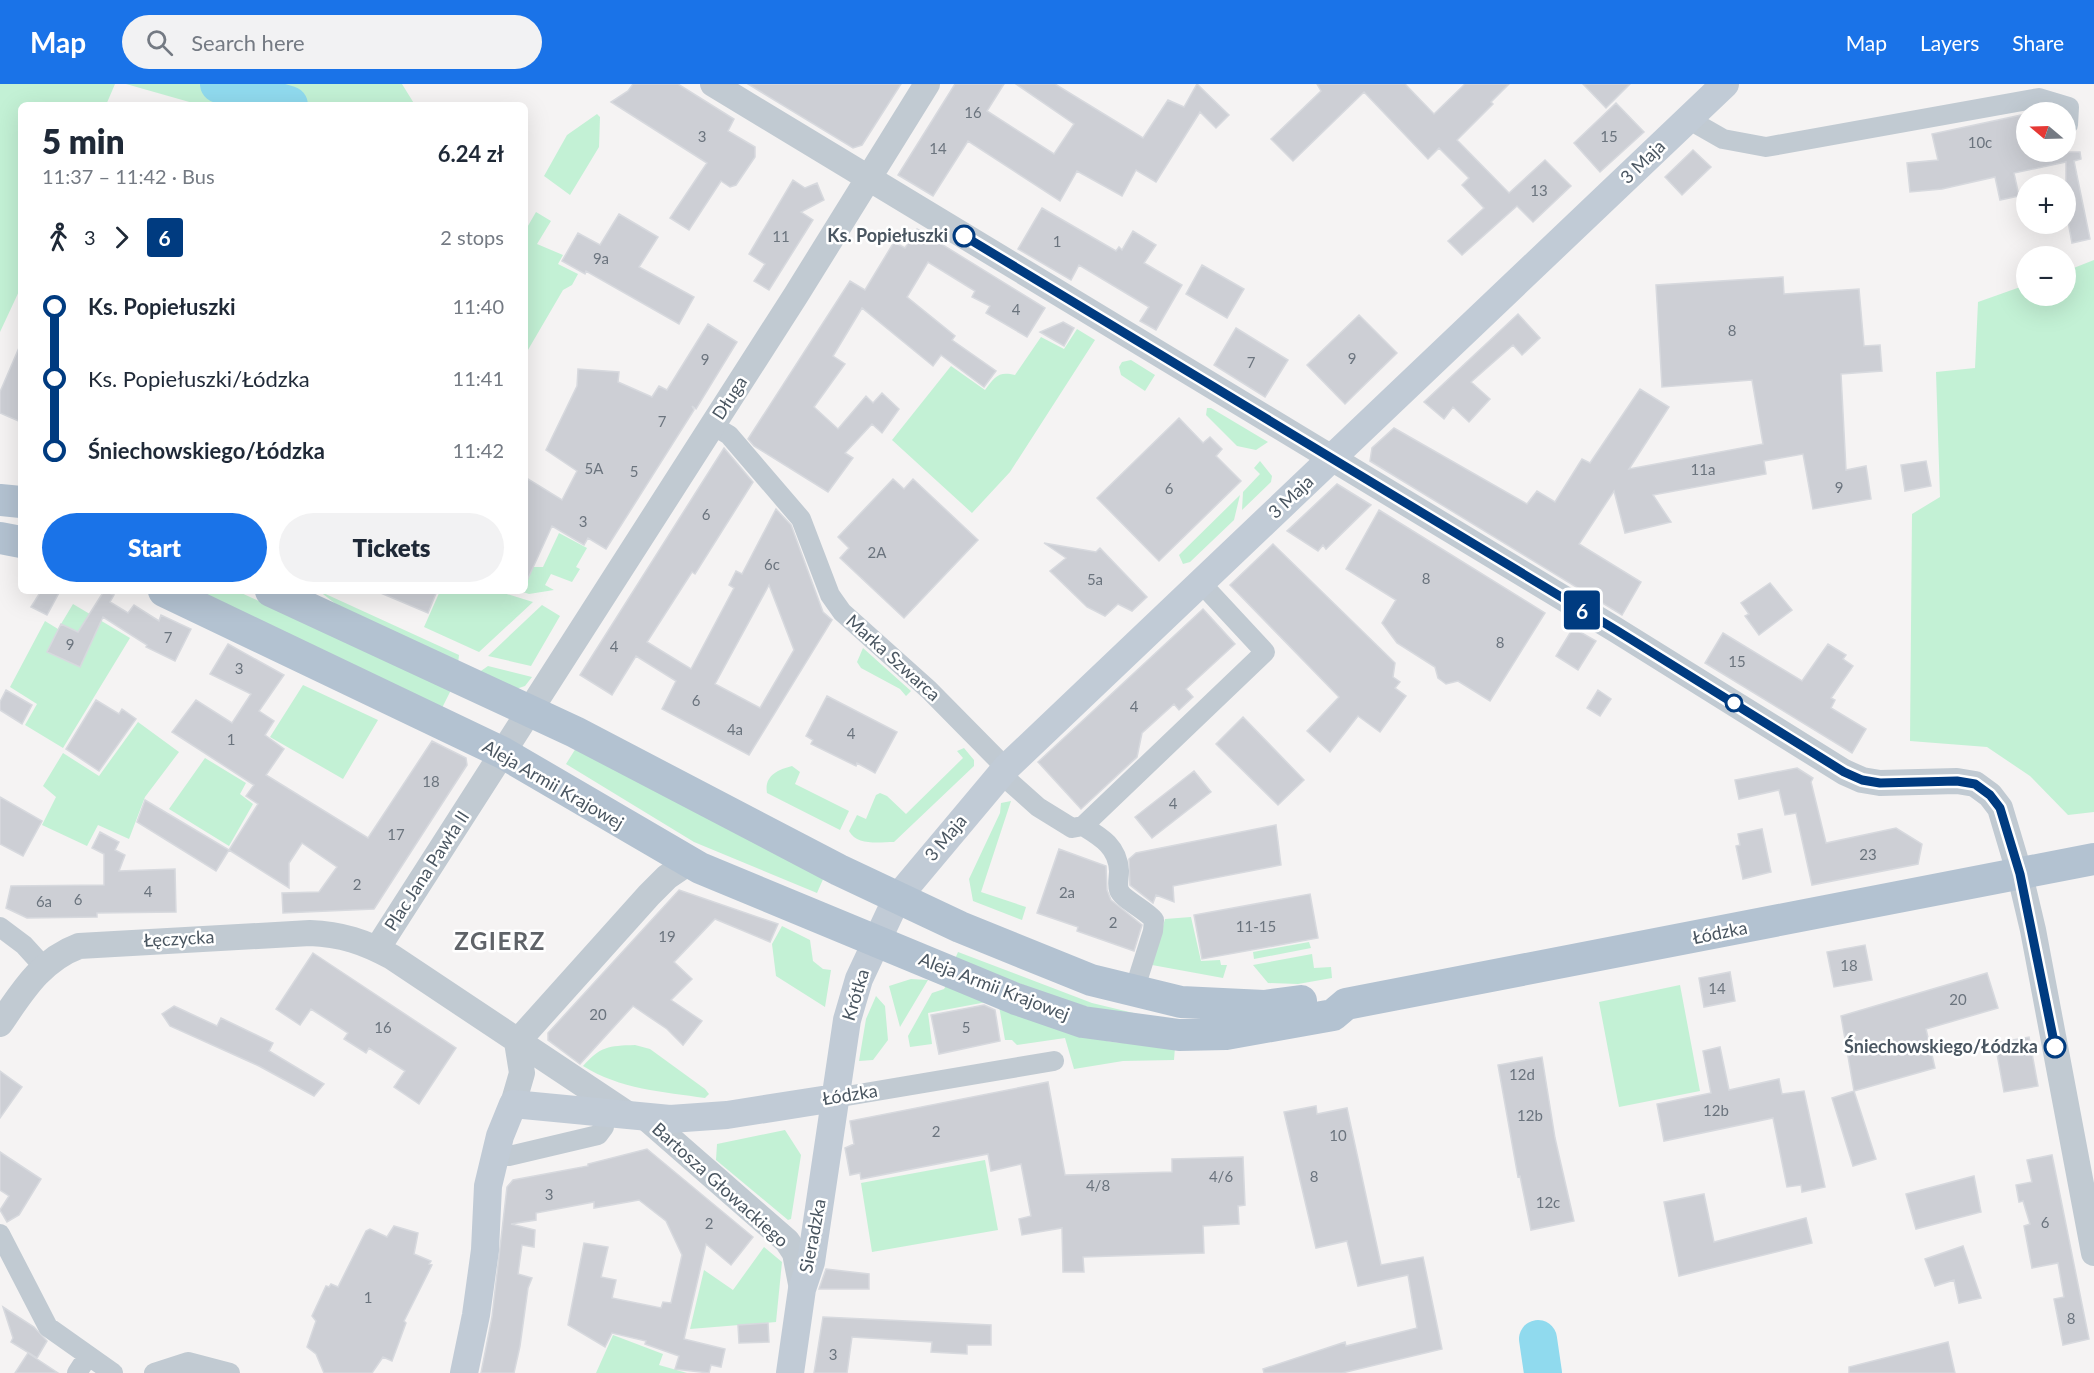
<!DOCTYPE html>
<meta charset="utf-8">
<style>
:root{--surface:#fff;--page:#f2f2f3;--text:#1f2937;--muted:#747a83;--accent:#1a73e8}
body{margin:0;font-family:Lato,sans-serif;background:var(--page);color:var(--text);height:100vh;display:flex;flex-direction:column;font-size:22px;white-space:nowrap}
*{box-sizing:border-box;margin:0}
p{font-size:20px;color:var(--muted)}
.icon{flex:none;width:33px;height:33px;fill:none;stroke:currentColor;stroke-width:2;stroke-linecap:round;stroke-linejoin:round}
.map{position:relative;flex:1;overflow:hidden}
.sheet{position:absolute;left:18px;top:18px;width:510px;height:492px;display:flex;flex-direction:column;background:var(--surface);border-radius:9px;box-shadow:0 6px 24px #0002}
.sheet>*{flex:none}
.badge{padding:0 12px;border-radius:4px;font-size:21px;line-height:39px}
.needle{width:39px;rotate:289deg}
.controls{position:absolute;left:2016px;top:18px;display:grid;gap:12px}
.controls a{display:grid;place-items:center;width:60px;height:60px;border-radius:50%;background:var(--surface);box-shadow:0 6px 24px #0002;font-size:30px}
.map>.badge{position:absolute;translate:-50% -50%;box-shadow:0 0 0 3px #fff}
.legs{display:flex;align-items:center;gap:9px;height:66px;padding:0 24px;font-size:20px}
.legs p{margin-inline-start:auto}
.headline{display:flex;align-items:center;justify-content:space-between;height:102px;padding:0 24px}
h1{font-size:33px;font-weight:800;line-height:45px}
.cta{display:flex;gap:12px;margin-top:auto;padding:12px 24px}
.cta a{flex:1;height:69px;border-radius:36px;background:var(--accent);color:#fff;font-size:24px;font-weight:800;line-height:69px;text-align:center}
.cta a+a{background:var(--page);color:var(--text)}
ul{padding:0 24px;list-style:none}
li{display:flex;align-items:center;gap:21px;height:72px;font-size:22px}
li i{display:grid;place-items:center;width:9px;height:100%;margin:0 8px;background:currentColor}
li i::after{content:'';width:15px;height:15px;margin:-8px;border:4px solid;border-radius:50%;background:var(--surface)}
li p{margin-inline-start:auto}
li:first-child i{background:linear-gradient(#0000 50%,currentColor 0)}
li:last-child i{background:linear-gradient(currentColor 50%,#0000 0)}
header{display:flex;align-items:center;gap:36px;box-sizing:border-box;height:84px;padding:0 30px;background:var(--accent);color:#fff}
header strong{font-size:28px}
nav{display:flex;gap:33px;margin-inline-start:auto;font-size:21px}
.search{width:420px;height:54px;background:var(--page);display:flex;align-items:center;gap:15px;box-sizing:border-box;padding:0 21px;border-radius:33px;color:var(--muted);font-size:22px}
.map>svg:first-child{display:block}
</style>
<header>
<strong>Map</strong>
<div class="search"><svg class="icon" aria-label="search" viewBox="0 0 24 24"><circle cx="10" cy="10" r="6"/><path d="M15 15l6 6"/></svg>Search here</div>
<nav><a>Map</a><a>Layers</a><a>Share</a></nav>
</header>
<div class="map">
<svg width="2094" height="1289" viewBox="0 0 2094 1289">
<rect width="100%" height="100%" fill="#f5f3f3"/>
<path fill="#c3f1d5" d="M0 0H115L106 21H21V203L0 248Z
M126 0H402L415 21H200Z
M597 30 600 33 599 63 570 111 544 92 567 51Z
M536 128 551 137 537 160 563 171 558 180 578 190 572 201 563 206 525 271V147Z
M2094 176V728L2068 731 2030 692 1987 663 1910 657 1912 430 1940 413 1936 288 1975 284 1978 218 2026 201V212H2066V187Z
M1077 245 1095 256 1010 388 972 429 892 356 951 282 985 306C995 293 998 287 1015 291L1041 253 1064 265Z
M1131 276 1155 291 1145 307 1121 291 1119 283 1122 278Z
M1207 324H1211L1268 358 1256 366 1237 362 1206 331Z
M1260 377 1272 392 1271 398 1242 426 1243 408 1260 390 1254 384Z
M1240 411 1234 436 1190 478 1183 480 1179 471Z
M559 449 587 464 576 483 580 485 572 498 551 490 545 501 554 506 529 510 520 507H525V483H543Z
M196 507H237L451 606 442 624Z
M319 507 459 571 458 580 341 524Z
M440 507H497L533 518 479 568 424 543Z
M73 520 130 554 63 664 25 641 37 620 10 603 45 537 58 545Z
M542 521 560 532 531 582 488 572Z
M863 564 911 607 906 612 900 605 861 584 857 578Z
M488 582 532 593 525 602 516 605 478 589Z
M303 601 378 636 343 695 270 653Z
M138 638 179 668 145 713 129 755 98 741 87 762 42 741 56 713 43 702 63 669 99 692Z
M576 664 824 793 817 809 694 758 566 680Z
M964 664 974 676V682L894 758C879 758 857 762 849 747L857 731 866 735 876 711 880 709 887 712 906 730 963 674 957 667Z
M205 674 246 699 240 710 253 720 229 762 169 725Z
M792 682 800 688 795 700 849 727 840 746 767 709C764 692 777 686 792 682Z
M1011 717 981 808 1026 823 1022 836 973 817 969 795 1000 729 1001 719Z
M1191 833 1201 877 1220 876 1221 881H1227L1223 894 1152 881 1165 835Z
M782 842 810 856 813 877 823 885 831 886 825 923 776 892 772 860Z
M1309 858 1311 864 1254 875 1253 868Z
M958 868 1092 919 1150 933 1103 927 1063 916 955 875Z
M1312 870 1314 884 1331 883 1332 894 1298 900 1268 899 1253 881Z
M911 895 928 896 900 943 889 902Z
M947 900 992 917 928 929 932 960 910 963 908 952 932 909 944 905Z
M1680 901 1700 1007 1619 1023 1599 918Z
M876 912 885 922 888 956 873 976 859 977 866 935Z
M999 922 1082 952 1112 958 1175 963 1174 976 1123 977 1074 985 1065 954 1017 961 1012 956H1005Z
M635 961 650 965 705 1005 709 1010 705 1014C664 1008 619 1005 583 982 601 962 608 962 635 961Z
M785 1046 801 1071 791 1135 788 1136 716 1076 717 1060Z
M985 1076 998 1146 872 1168 861 1099Z
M764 1163 782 1178 776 1238 690 1245 704 1186 733 1206Z
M613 1251 663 1270 659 1281 687 1289H596Z"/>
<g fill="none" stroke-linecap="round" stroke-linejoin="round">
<path stroke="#90daee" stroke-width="38" d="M219 0 289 21
M1538 1255 1543 1289"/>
</g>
<path fill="#cdcfd5" stroke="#d7d9de" stroke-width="1.5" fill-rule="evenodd" d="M633 0H678L734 35 728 47 755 63V73L736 101 730 103 721 97 689 146 670 134 707 79 611 18 628 7Z
M748 0H901L862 61 853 64Z
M955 0H1004L987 27 1054 70 1074 40 1016 0H1055L1143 54 1168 16 1184 23 1197 0 1229 31 1216 44 1200 28 1156 98 1136 86 1122 112 1077 87 1060 117 968 57 933 112 898 91Z
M1317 0H1405L1434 30 1465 0H1509L1491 18 1493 20 1457 56 1509 109 1545 76 1571 102 1533 138 1517 122 1462 171 1448 157 1484 124 1462 101 1469 94 1439 64 1428 75 1364 8 1293 77 1271 55 1321 7Z
M1583 0H1630L1606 24Z
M1616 19 1644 48 1600 88 1574 59Z
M2026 30V68H2080L2081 75 2074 77 2090 155 2072 159 2066 127V78L2014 89 2019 112 2000 116 1995 93 1942 105 1910 108 1907 79 1938 76 1932 50Z
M1693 66 1711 83 1682 111 1665 93Z
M793 96 805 104 817 99 824 116 801 128 813 136 769 206 754 197 765 180 749 170Z
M1042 124 1116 167 1119 163 1122 166 1133 147 1156 161 1144 179 1182 201 1156 246 1140 237 1149 223 1079 181 1071 196 1018 165Z
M619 130 658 153 639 183 694 213 679 240 586 187 585 190 562 177 578 149 600 161Z
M917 145 1045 224 1027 253 986 229 990 222 972 213 975 207 928 178 907 213 955 252 952 256 996 287 984 303 941 271 933 282 862 224 833 272 845 280 814 323 838 345 866 312 873 319 882 309 899 325 882 349 872 340 845 369 853 374 828 408 754 362 748 355 850 197 865 206 894 158 905 164Z
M1202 181 1244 205 1227 234 1186 210Z
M1783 193 1784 210 1859 205 1864 262 1880 261 1882 287 1841 290 1846 386 1866 382 1871 415 1813 425 1803 370 1764 377 1766 390 1653 411 1671 438 1625 449 1614 407 1579 460 1641 498 1622 531 1370 377 1372 364 1394 344 1527 420 1537 407 1555 418 1582 375 1590 379 1640 305 1669 323 1629 385 1763 360 1752 296 1662 303 1656 201Z
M1518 230 1540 254 1522 271 1513 261 1471 298 1490 315 1469 338 1453 323 1444 335 1424 318Z
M1359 231 1397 269 1345 320 1307 281Z
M1063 238 1074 244 1064 262 1040 248Z
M708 240 737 258 696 325 692 322 694 326 606 465 588 454 584 461 552 442 525 501V393L562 416 577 387 546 366 577 302 578 285 619 288 618 298 652 313 659 302 667 306Z
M1236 244 1288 276 1265 313 1214 281Z
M21 259V338L0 329V308Z
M1179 334 1203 359 1210 353 1222 365 1216 372 1241 397 1159 477 1097 414Z
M724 364 753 398 695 490 692 488 647 558 691 585 734 504 729 501 736 487 742 490 776 425 791 441 823 528 832 536 749 671 662 625 676 597 636 572 612 611 580 591ZM769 501 794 566 760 624 715 600Z
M1926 377 1931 402 1905 407 1901 381Z
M893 395 904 405 913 395 978 456 904 534 840 474 849 464 838 453Z
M1337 400 1371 421 1326 465 1323 461 1318 467 1287 447Z
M1379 426 1545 529 1490 617 1458 597 1446 600 1438 594 1435 583 1397 559 1382 539 1396 516 1346 485Z
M1044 459 1096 468 1100 464 1147 513 1132 527 1118 520 1105 532 1087 523 1050 487 1066 474Z
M1273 460 1395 579 1393 593 1400 598 1395 604 1406 612 1380 648 1358 632 1330 668 1307 647 1339 613 1230 501Z
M1770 499 1792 526 1759 551 1745 532 1749 530 1741 519Z
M41 507H60L47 531 31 523Z
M104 507 114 511 110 518 128 529 134 521 159 537 161 531 191 545 175 577 146 563 147 561 103 533 80 583 47 568 61 540 78 548Z
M376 507H437L428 529Z
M1203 525 1235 560 1186 605 1193 613 1179 626 1174 620 1142 649 1137 673 1081 725 1038 678Z
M1573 544 1596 557 1578 586 1556 572Z
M1723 549 1802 597 1828 560 1846 571 1843 575 1853 582 1831 614 1835 616 1831 624 1866 645 1852 669 1705 579Z
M228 560 284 591 259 627 274 637 265 651 284 665 266 691 368 754 432 657 466 674 467 681 374 825 283 829 282 809 319 808 337 783 302 759 289 779V804L229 766 258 720 246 712 254 701 172 648 196 616 232 639 251 610 210 590Z
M6 606 32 621 22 640 0 626V618Z
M1598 606 1611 615 1600 632 1587 624Z
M827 612 897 648 875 689 857 679 856 682 811 660 813 656 806 652Z
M96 616 119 630 122 625 136 635 99 687 66 665Z
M1243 633 1304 696 1278 721 1216 660Z
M1797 684 1813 694 1811 698 1826 759 1896 744 1922 760 1918 780 1812 801 1796 729 1785 731 1779 706 1739 715 1735 696Z
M1194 687 1211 708 1152 754 1135 733Z
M0 713 42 737 23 772 0 760Z
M145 716 229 766 216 787 137 738Z
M1276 741 1281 781 1173 802 1174 818 1156 811 1153 819 1130 801 1129 775 1136 769Z
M1762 745 1771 788 1743 795 1736 762 1740 761 1738 750Z
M100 748 119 758 115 766 125 771 119 787 175 785 176 828 97 829V833L27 834 6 824 11 802 104 801V770L92 764Z
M1059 765 1106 782 1107 806 1111 816 1142 841 1134 867 1077 847 1078 843 1037 829Z
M679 806 778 840 770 858 715 835 674 878 692 895 671 916 702 937 683 961 667 945 633 922 580 980 548 956V949Z
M1310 810 1318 854 1202 875 1194 831Z
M1865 861 1872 896 1834 903 1827 868Z
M313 869 456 964 419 1020 394 1003 405 987 369 964 366 969 344 955 348 949 311 925 300 941 276 925Z
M1730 888 1735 917 1704 923 1699 894Z
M1987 889 1998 924 1926 945 1935 984 1854 1007 1841 932Z
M984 921 995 926 1000 957 939 970 931 931Z
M174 922 217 942 221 934 273 959 269 967 324 1000 314 1012 259 982 170 942 162 930Z
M2029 953 2038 1002 2004 1008 1995 959Z
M1720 963 1729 1006 1779 995 1782 1010 1804 1007 1825 1103 1802 1108 1801 1101 1787 1103 1773 1034 1664 1057 1657 1020 1711 1009 1703 967Z
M1542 973 1555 1054 1574 1137 1531 1146 1520 1092 1518 1093 1498 981Z
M0 987 22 1003 0 1034Z
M1048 998 1065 1091 1172 1088V1075L1243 1073 1245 1121 1238 1122 1239 1140 1203 1142 1204 1169 1083 1173 1084 1188H1063L1062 1144 1022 1151 1019 1135 1031 1132 1021 1080 991 1087 988 1070 861 1095 860 1089 850 1091 845 1064 854 1060 850 1037Z
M1854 1007 1876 1075 1853 1082 1832 1014Z
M1316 1022 1317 1030 1347 1024 1381 1181 1423 1173 1442 1265 1342 1289H1264L1263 1285 1345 1258 1346 1262 1417 1244 1408 1191 1358 1202 1347 1157 1316 1164 1284 1028Z
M647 1065 753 1153 731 1181 706 1160 684 1255 725 1265 721 1283 711 1281 709 1289 675 1285 679 1272 645 1260 646 1257 612 1249 605 1263 568 1241 584 1159 608 1163 601 1193 616 1196 612 1214 661 1224 663 1218 671 1219 682 1171 666 1137 639 1116 594 1124V1118L536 1129V1136L511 1140 535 1146 534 1163 522 1161 518 1190 532 1194 528 1204 520 1262 514 1289H481L492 1233 507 1103 513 1096 588 1082V1080Z
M0 1068 41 1095 19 1131 7 1138 0 1126 9 1112 0 1106Z
M2052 1071 2089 1255 2063 1261 2054 1215 2064 1213 2058 1179 2032 1184 2024 1142 2030 1140 2023 1117 2019 1118 2016 1101 2032 1098 2027 1076Z
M1974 1092 1981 1128 1916 1145 1906 1110Z
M1704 1110 1714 1158 1806 1134 1812 1159 1679 1192 1664 1118Z
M394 1142 418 1149 414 1170 431 1177 429 1180 432 1181 404 1237 406 1239 392 1277 383 1273 372 1289H324L316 1270 307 1263 316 1237 312 1232 326 1202 329 1203 331 1200 338 1203 366 1147 370 1145 387 1153Z
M1963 1162 1981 1214 1959 1219 1954 1196 1935 1202 1925 1175Z
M826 1185 869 1190V1205H819Z
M3 1223 34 1243 47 1257 37 1274 11 1258 13 1254Z
M823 1233 991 1241V1261H967V1270L931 1268 932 1258 852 1253 847 1289H814Z
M768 1239 769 1258 739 1259 738 1241Z
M1948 1258 1955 1289H1849V1283Z
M28 1269 58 1289H15Z"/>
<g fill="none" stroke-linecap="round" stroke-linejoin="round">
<path stroke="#c1cad2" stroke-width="20" d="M1688 35 1723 55 1766 63 2039 14 2069 23 2068 41
M712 341 729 351 801 435 830 511 842 528 929 606 1006 684
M1001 690 1038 723 1072 744 1083 742 1265 568 1200 498
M1083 742C1101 753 1118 763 1119 787 1119 793 1117 801 1119 806 1122 815 1146 826 1154 836L1153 847 1134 907
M0 843 24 861 44 883
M835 1014 1054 977
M495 1070 509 1072 598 1051 604 1043V1028
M0 1150 48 1243 113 1289
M77 1289 88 1272
M154 1289 188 1278 230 1289"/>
<path stroke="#c1cad2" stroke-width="26" d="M713 0 1616 546 1844 688 1862 696 1880 699 1957 697 1975 700 1990 711 2000 724 2020 791 2033 846 2094 1169
M377 865 796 211 927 0
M0 940C22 908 41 876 79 862L310 849C341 850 365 858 392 873L629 1031
M513 1020 522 989 517 958 649 811 667 793 689 778
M645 1033 787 1157 795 1169 802 1205"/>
<path stroke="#c1cbd6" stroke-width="28" d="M464 1289 476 1231 485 1166 488 1102 500 1052 513 1020 670 1035 727 1031 835 1014
M790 1289 802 1205 811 1178 847 936 859 895 897 814 1006 684 1725 0"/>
<path stroke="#b3c2d1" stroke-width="32" d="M0 416 21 418
M0 454 21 458
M164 507 503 669 700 784 1016 915 1083 938 1179 951 1226 950 1333 931 1346 920
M271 507 575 648 839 786 960 843 1091 896 1181 918 1264 922 1301 917
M1346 920 2094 775"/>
</g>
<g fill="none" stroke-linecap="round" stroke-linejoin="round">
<defs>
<path id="line-1" d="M964 152 1616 546 1844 688 1862 696 1880 699 1957 697 1975 700 1990 711 2000 724 2020 790 2055 963"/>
</defs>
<use href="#line-1" stroke="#fff" stroke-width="14"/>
<use href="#line-1" stroke="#003b80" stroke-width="9"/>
</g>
<g fill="#fff" stroke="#003b80" stroke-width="3">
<circle cx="964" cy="152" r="10"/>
<circle cx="1734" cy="619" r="8"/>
<circle cx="2055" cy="963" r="10"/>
</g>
<g text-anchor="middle" stroke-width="5" stroke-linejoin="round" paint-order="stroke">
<g font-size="15" fill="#6b747e">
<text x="973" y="34">16</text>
<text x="702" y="58">3</text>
<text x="1609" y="58">15</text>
<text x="1980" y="64">10c</text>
<text x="938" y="70">14</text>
<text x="1539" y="112">13</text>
<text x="781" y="158">11</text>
<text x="1057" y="163">1</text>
<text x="601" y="180">9a</text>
<text x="1016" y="231">4</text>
<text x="1732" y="252">8</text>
<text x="1352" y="280">9</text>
<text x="705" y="281">9</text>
<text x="1251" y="284">7</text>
<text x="662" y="343">7</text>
<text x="594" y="390">5A</text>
<text x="1703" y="391">11a</text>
<text x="634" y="393">5</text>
<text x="1839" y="409">9</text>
<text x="1169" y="410">6</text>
<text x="706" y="436">6</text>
<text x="583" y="443">3</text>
<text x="877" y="474">2A</text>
<text x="772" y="486">6c</text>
<text x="1426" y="500">8</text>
<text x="1095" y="501">5a</text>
<text x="168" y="559">7</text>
<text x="1500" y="564">8</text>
<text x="70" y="566">9</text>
<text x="614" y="568">4</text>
<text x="1737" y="583">15</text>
<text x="239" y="590">3</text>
<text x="696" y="622">6</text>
<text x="1134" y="628">4</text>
<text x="735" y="651">4a</text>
<text x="851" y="655">4</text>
<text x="231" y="661">1</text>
<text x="431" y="703">18</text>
<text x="1173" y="725">4</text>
<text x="396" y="756">17</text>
<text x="1868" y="776">23</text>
<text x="357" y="806">2</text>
<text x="148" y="813">4</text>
<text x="1067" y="814">2a</text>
<text x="78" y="821">6</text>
<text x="44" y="823">6a</text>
<text x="1113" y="844">2</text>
<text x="1256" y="848">11-15</text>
<text x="667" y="858">19</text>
<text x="1849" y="887">18</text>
<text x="1717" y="910">14</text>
<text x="1958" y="921">20</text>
<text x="598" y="936">20</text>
<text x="383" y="949">16</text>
<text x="966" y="949">5</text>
<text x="1522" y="996">12d</text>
<text x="1716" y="1032">12b</text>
<text x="1530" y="1037">12b</text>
<text x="936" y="1053">2</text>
<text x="1338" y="1057">10</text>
<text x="1221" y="1098">4/6</text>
<text x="1314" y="1098">8</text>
<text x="1098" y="1107">4/8</text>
<text x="549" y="1116">3</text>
<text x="1548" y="1124">12c</text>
<text x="2045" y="1144">6</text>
<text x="709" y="1145">2</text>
<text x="368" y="1219">1</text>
<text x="2071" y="1240">8</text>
<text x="833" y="1276">3</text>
</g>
<g font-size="18" fill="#4a5661" stroke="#fff">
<text transform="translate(1643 78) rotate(-44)" y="6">3 Maja</text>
<text transform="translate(730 314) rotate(-57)" y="6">Długa</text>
<text transform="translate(1291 413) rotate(-43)" y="6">3 Maja</text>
<text transform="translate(893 574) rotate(42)" y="6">Marka Szwarca</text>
<text transform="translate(553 701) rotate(30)" y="6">Aleja Armii Krajowej</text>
<text transform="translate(946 754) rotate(-50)" y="6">3 Maja</text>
<text transform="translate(427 787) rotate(-57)" y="6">Plac Jana Pawła II</text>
<text transform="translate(1720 849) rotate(-11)" y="6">Łódzka</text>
<text transform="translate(179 855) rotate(-3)" y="6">Łęczycka</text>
<text transform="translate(994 903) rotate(21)" y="6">Aleja Armii Krajowej</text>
<text transform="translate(856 911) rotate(-73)" y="6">Krótka</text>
<text transform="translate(850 1011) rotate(-9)" y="6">Łódzka</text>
<text transform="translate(720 1101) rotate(42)" y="6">Bartosza Głowackiego</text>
<text transform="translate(813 1152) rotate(-79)" y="6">Sieradzka</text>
</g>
<g font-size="18" font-weight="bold" fill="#4a5661" stroke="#fff" text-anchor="end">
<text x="948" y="158">Ks. Popiełuszki</text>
<text x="2038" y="969">Śniechowskiego/Łódzka</text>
</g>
<g font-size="24" font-weight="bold" letter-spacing="1.5" fill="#5f6368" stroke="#fff">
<text x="500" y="866">ZGIERZ</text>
</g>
</g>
</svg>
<div class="controls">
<a><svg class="needle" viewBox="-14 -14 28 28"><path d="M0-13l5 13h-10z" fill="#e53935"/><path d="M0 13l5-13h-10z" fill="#747a83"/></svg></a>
<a>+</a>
<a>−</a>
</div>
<b class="badge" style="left:1582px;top:526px;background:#003b80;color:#fff">6</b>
<section class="sheet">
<div class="headline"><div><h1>5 min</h1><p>11:37 – 11:42 · Bus</p></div><b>6.24 zł</b></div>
<div class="legs"><svg class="icon" aria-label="walk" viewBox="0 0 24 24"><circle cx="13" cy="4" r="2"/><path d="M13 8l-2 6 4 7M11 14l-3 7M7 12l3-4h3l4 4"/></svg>3<svg class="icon" aria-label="forward" viewBox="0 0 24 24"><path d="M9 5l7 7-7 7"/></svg><b class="badge" style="background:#003b80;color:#fff">6</b><p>2 stops</p></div>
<ul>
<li><i style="color:#003b80"></i><b>Ks. Popiełuszki</b><p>11:40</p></li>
<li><i style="color:#003b80"></i><span>Ks. Popiełuszki/Łódzka</span><p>11:41</p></li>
<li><i style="color:#003b80"></i><b>Śniechowskiego/Łódzka</b><p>11:42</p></li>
</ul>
<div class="cta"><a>Start</a><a>Tickets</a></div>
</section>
</div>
